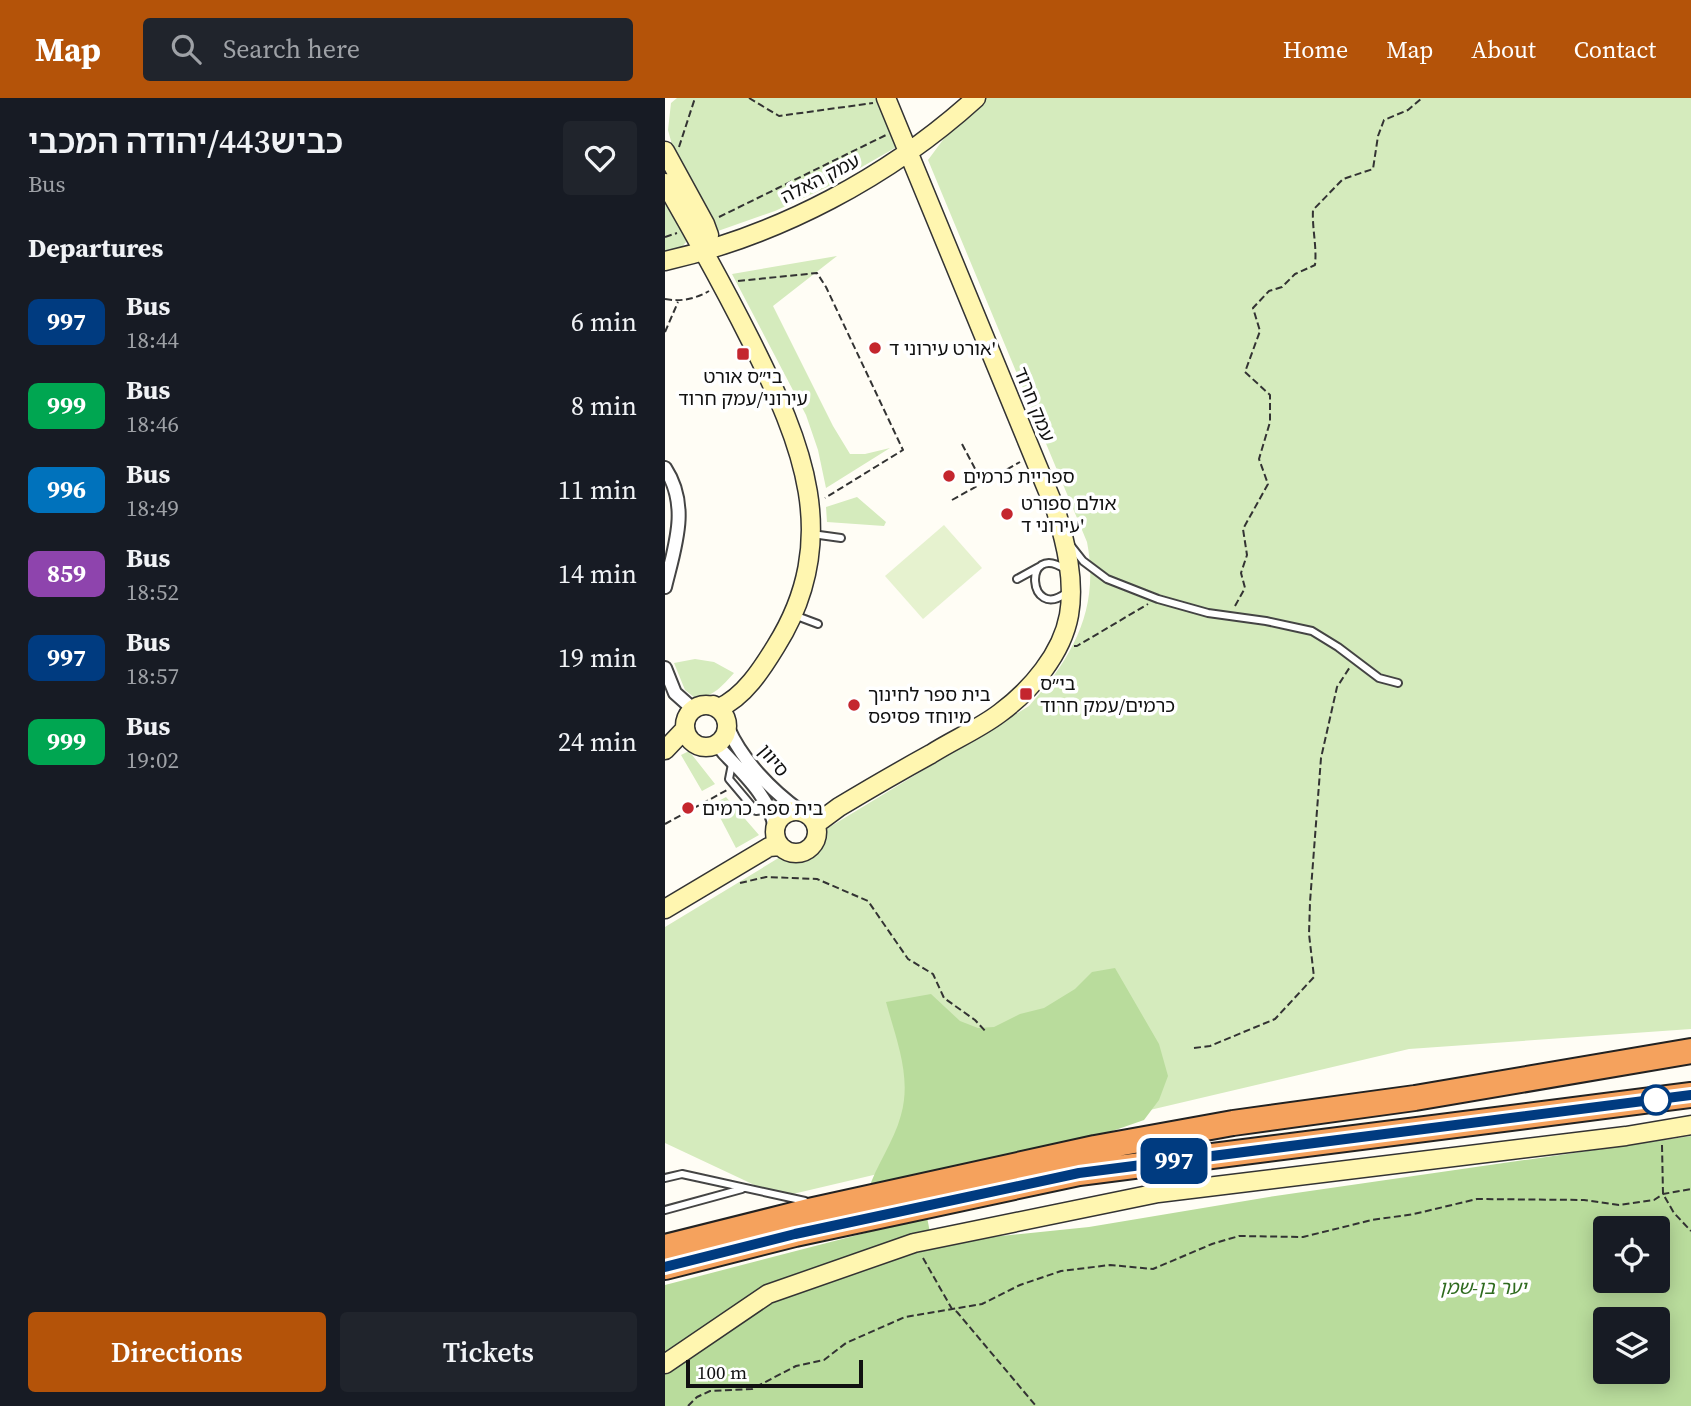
<!DOCTYPE html>
<meta charset="utf-8">
<style>
:root{--surface:#171b24;--page:#20242c;--text:#f1f3f6;--muted:#9ea1a6;--accent:#b45309}
body{margin:0;font-family:"Source Serif 4","Noto Sans Hebrew",serif;background:var(--page);color:var(--text);height:100vh;display:flex;flex-direction:column;font-size:26px;white-space:nowrap}
*{box-sizing:border-box;margin:0}
p{font-size:23px;color:var(--muted)}
.icon{flex:none;width:38px;height:38px;fill:none;stroke:currentColor;stroke-width:2;stroke-linecap:round;stroke-linejoin:round}
.map{position:relative;flex:1;overflow:hidden}
.drawer{display:flex;flex-direction:column;background:var(--surface);width:665px}
.drawer>*{flex:none}
.badge{padding:0 14px;border-radius:10px;font-size:24px;line-height:46px}
.tools{position:absolute;left:928px;top:1118px;display:grid;gap:14px}
.tools a{display:grid;place-items:center;width:77px;height:77px;border-radius:7px;background:var(--surface);box-shadow:0 4px 18px #0003;font-size:35px}
.scale{position:absolute;left:21px;bottom:18px;width:177px;box-sizing:border-box;padding-left:7px;border:4px solid #111;border-top:0;font-size:19px;line-height:24px;white-space:nowrap;color:#111;-webkit-text-stroke:5px #fff;paint-order:stroke}
.map>.badge{position:absolute;translate:-50% -50%;box-shadow:0 0 0 4px #fff}
h2{padding:0 28px;font-size:26px;line-height:63px}
.round{display:grid;place-items:center;flex:none;width:74px;height:74px;border-radius:7px;background:var(--page)}
.headline{display:flex;align-items:center;justify-content:space-between;height:119px;padding:0 28px}
h1{font-size:33px;font-weight:600;line-height:52px}
.cta{display:flex;gap:14px;margin-top:auto;padding:14px 28px}
.cta a{flex:1;height:80px;border-radius:7px;background:var(--accent);color:#fff;font-size:28px;font-weight:600;line-height:80px;text-align:center}
.cta a+a{background:var(--page);color:var(--text)}
ul{padding:0;list-style:none}
li{display:flex;align-items:center;gap:21px;height:84px;padding:0 28px}
li div{flex:1}
li b{display:block;font-size:26px}
li em{font-style:normal}
li .badge{min-width:77px;font-weight:700;text-align:center}
header{display:flex;align-items:center;gap:42px;box-sizing:border-box;height:98px;padding:0 35px;background:var(--accent);color:#fff}
header strong{font-size:33px}
nav{display:flex;gap:38px;margin-inline-start:auto;font-size:24px}
.search{width:490px;height:63px;background:var(--page);display:flex;align-items:center;gap:18px;box-sizing:border-box;padding:0 24px;border-radius:7px;color:var(--muted);font-size:26px}
main{display:flex;flex:1;min-height:0}
.map>svg:first-child{display:block}
</style>
<header>
<strong>Map</strong>
<div class="search"><svg class="icon" aria-label="search" viewBox="0 0 24 24"><circle cx="10" cy="10" r="6"/><path d="M15 15l6 6"/></svg>Search here</div>
<nav><a>Home</a><a>Map</a><a>About</a><a>Contact</a></nav>
</header>
<main>
<section class="drawer">
<div class="headline"><div><h1>כביש443/יהודה המכבי</h1><p>Bus</p></div><a class="round"><svg class="icon" aria-label="heart" viewBox="0 0 24 24"><path d="M12 20l-8-8c-3-5 5-10 8-4 3-6 11-1 8 4z"/></svg></a></div>
<h2>Departures</h2>
<ul>
<li><span class="badge" style="background:#003b80;color:#fff">997</span><div><b>Bus</b><p>18:44</p></div><em>6 min</em></li>
<li><span class="badge" style="background:#00a651;color:#fff">999</span><div><b>Bus</b><p>18:46</p></div><em>8 min</em></li>
<li><span class="badge" style="background:#0072bc;color:#fff">996</span><div><b>Bus</b><p>18:49</p></div><em>11 min</em></li>
<li><span class="badge" style="background:#8e44ad;color:#fff">859</span><div><b>Bus</b><p>18:52</p></div><em>14 min</em></li>
<li><span class="badge" style="background:#003b80;color:#fff">997</span><div><b>Bus</b><p>18:57</p></div><em>19 min</em></li>
<li><span class="badge" style="background:#00a651;color:#fff">999</span><div><b>Bus</b><p>19:02</p></div><em>24 min</em></li>
</ul>
<div class="cta"><a>Directions</a><a>Tickets</a></div>
</section>
<div class="map">
<svg width="1026" height="1308" viewBox="0 0 1026 1308">
<rect width="100%" height="100%" fill="#fffdf5"/>
<path fill="#d5ebbd" d="M12 0H211L235 47 162 89 110 113 53 133 10 58 3 32 6 5Z
M309 0H1026V931L744 951 115 1099 0 1045V829L364 608C408 559 435 511 422 444L263 62Z
M0 104 20 137 21 144 17 149 0 154Z
M172 158 108 208 168 328 185 356H200L225 350 161 390 153 352 141 317 67 176Z
M192 399 221 424 219 428 162 424 161 409Z
M30 561 49 564 69 575C57 588 49 599 30 600L20 592 9 565Z
M24 653 50 686 37 693 16 657Z
M61 699 94 737 71 750 48 706Z"/>
<path fill="#b9dc9c" fill-rule="evenodd" d="M450 870 494 946 503 978 494 1002 479 1022 416 1044 203 1093C211 1067 229 1044 236 1017 247 979 231 941 221 904L266 896 295 923 313 930 329 929 355 916 379 910 410 891 427 874Z
M1026 1038V1308H0V1187L262 1119 267 1145 424 1129 604 1099ZM940 1130H992V1183H940ZM940 1222H992V1274H940Z"/>
<path fill="#e6f2cf" d="M279 427 317 470 258 521 220 478Z"/>
<g fill="none" stroke-linecap="round" stroke-linejoin="round">
<defs>
<path id="lane" d="M147 436 176 440
M407 449 418 463 442 481 493 501 543 515 601 523 647 533 673 549 714 580 733 585
M400 471C357 443 363 524 401 495
M352 481 374 469
M129 517 153 526
M67 666 64 681 91 713 105 711
M0 1080 17 1076 140 1103
M0 1112 77 1091"/>
<path id="street" d="M0 370C25 408 10 448 0 489
M0 570 10 595 28 611
M63 630C77 662 106 692 135 713
M46 649 55 650 59 655C79 676 107 702 110 732"/>
<path id="secondary" d="M0 53 40 126 44 137 40 154
M0 85C30 137 59 189 86 243 137 345 178 441 111 548 97 571 79 599 54 610L48 607
M0 163C114 137 224 79 311 0
M20 628a21 21 0 1 1 42 0a21 21 0 1 1-42 0Z
M0 652 20 631
M110 734a21 21 0 1 1 42 0a21 21 0 1 1-42 0Z
M151 726 174 709C204 691 235 673 266 656 288 642 314 631 335 615 366 592 397 556 404 517 410 483 401 446 391 413L221 0
M0 811 104 749 115 748
M0 1266 103 1196 249 1145 493 1095 961 1038 1026 1027"/>
<path id="highway" d="M0 1149 144 1113 430 1050 568 1025 750 1000 1026 953
M0 1169 130 1136 414 1075 1026 997"/>
</defs>
<use href="#lane" stroke="#444" stroke-width="10"/>
<use href="#street" stroke="#444" stroke-width="16"/>
<use href="#secondary" stroke="#333" stroke-width="21"/>
<use href="#highway" stroke="#222" stroke-width="28"/>
<path stroke="#333" stroke-width="2" stroke-dasharray="7 3.5" stroke-linecap="butt" d="M84 0 114 18 208 5
M14 49 30 0
M54 119 221 37
M0 139 12 135
M73 183 152 175 161 189 238 352 160 400
M0 201C16 204 30 201 44 193
M0 234 13 204
M297 346 317 384
M287 402 355 364
M570 508 580 490 576 475 582 457 578 431 603 386 594 361 605 324V297L580 274 595 233 588 210 604 193 617 189 630 176 650 167C652 148 647 131 648 112L678 81 708 71 713 38 719 22 743 12 757 0
M409 548H412L483 506
M0 726 62 692
M75 785 101 779 152 781 203 803 243 861 268 876 279 900 310 922 322 935
M529 950 545 948 610 921 649 879 644 836 645 804 656 660 672 589 685 569
M997 1047 998 1096 1009 1115 1026 1133
M258 1160 287 1211 292 1214 371 1308
M23 1308 32 1299 45 1293 87 1291 131 1268 159 1262 181 1245 240 1219 317 1206 355 1187 396 1173 445 1167 488 1171 547 1146 574 1138 638 1139 707 1122 749 1116 812 1101 919 1102 954 1107 989 1102 998 1096 1026 1091"/>
<use href="#lane" stroke="#fff" stroke-width="6"/>
<use href="#street" stroke="#fff" stroke-width="12"/>
<use href="#secondary" stroke="#fff6b0" stroke-width="18"/>
<use href="#highway" stroke="#f5a25d" stroke-width="24"/>
</g>
<g fill="none" stroke-linecap="round" stroke-linejoin="round">
<defs>
<path id="line" d="M0 1169 130 1136 414 1075 1026 997"/>
</defs>
<use href="#line" stroke="#fff" stroke-width="16"/>
<use href="#line" stroke="#003b80" stroke-width="10"/>
</g>
<g fill="#c4262e" stroke="#fff" stroke-width="2.5">
<circle cx="210" cy="250" r="7"/>
<rect x="71" y="249" width="14" height="14" rx="3.5"/>
<circle cx="284" cy="378" r="7"/>
<circle cx="342" cy="416" r="7"/>
<rect x="354" y="589" width="14" height="14" rx="3.5"/>
<circle cx="189" cy="607" r="7"/>
<circle cx="23" cy="710" r="7"/>
</g>
<circle fill="#fff" stroke="#003b80" stroke-width="3.5" cx="991" cy="1002" r="14"/>
<g text-anchor="middle" stroke-width="7" stroke-linejoin="round" paint-order="stroke">
<g font-size="19" fill="#111" stroke="#fff">
<text transform="translate(155 80) rotate(-27)" y="7">עמק האלה</text>
<text transform="translate(370 306) rotate(68)" y="7">עמק חרוד</text>
<text transform="translate(109 662) rotate(50)" y="7">סיוון</text>
</g>
<g font-size="19" fill="#111" stroke="#fff" text-anchor="start">
<text x="224" y="257">אורט עירוני ד'</text>
<text x="78" y="285" text-anchor="middle">בי״ס אורט<tspan x="78" dy="22">עירוני/עמק חרוד</tspan></text>
<text x="298" y="385">ספריית כרמים</text>
<text x="356" y="412">אולם ספורט<tspan x="356" dy="22">עירוני ד'</tspan></text>
<text x="375" y="592">בי״ס<tspan x="375" dy="22">כרמים/עמק חרוד</tspan></text>
<text x="203" y="603">בית ספר לחינוך<tspan x="203" dy="22">מיוחד פסיפס</tspan></text>
<text x="37" y="717">בית ספר כרמים</text>
</g>
<g font-size="19" font-style="italic" fill="#2f6b1f" stroke="#fff">
<text x="818" y="1196">יער בן-שמן</text>
</g>
</g>
</svg>
<div class="tools">
<a><svg class="icon" aria-label="locate" viewBox="0 0 24 24"><circle cx="12" cy="12" r="6"/><path d="M12 2v4M12 18v4M2 12h4M18 12h4"/></svg></a>
<a><svg class="icon" aria-label="layers" viewBox="0 0 24 24"><path d="M12 4l9 5-9 5-9-5zM3 14l9 5 9-5"/></svg></a>
</div>
<div class="scale">100 m</div>
<b class="badge" style="left:509px;top:1063px;background:#003b80;color:#fff">997</b>
</div>
</main>
